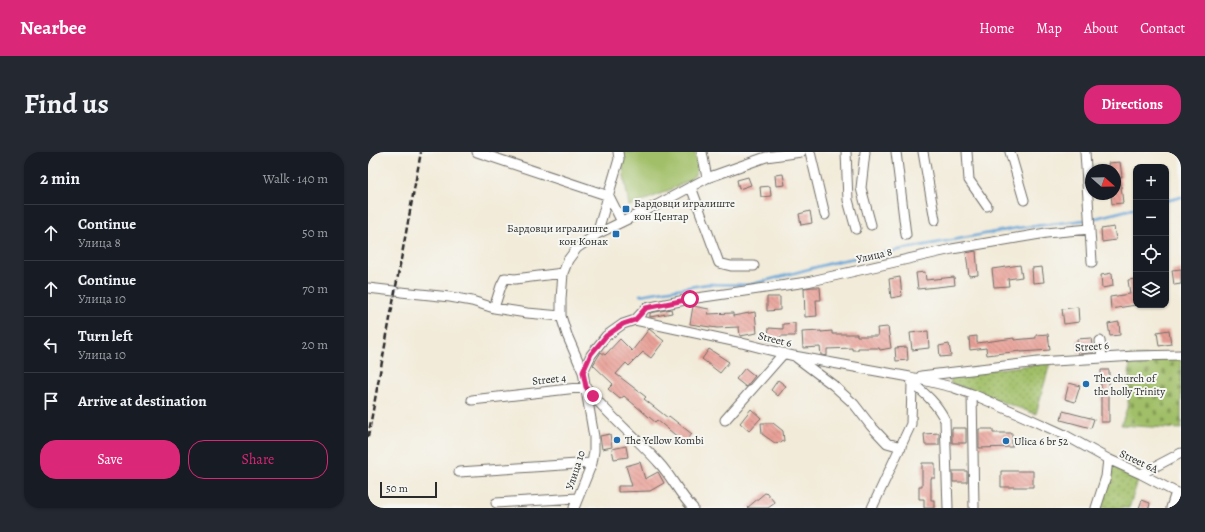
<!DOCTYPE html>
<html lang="en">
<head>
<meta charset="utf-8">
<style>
  body { margin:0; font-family:Alegreya,serif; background:#242831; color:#f1f3f6 }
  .controls { position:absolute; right:12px; top:12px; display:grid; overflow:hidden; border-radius:8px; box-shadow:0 1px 3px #0004 }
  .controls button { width:36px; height:36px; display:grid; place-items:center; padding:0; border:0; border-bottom:1px solid #363941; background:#171b24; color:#f1f3f6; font:20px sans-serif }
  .compass { position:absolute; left:717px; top:12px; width:36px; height:36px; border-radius:50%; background:#171b24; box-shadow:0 1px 3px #0004; rotate:110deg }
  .scale { position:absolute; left:12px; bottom:10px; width:57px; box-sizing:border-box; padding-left:4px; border:2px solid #2b2b2b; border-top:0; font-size:11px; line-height:14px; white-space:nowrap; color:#2b2b2b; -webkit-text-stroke:3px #f6f6f2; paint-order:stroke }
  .stop { position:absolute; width:12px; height:12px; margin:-9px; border:3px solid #db2777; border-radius:50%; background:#fff }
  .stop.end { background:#db2777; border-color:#fff; box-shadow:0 1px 4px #0008 }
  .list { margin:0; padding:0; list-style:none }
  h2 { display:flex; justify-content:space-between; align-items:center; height:52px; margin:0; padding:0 16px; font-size:17px }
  h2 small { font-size:13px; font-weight:400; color:#9ea1a6 }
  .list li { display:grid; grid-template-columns:26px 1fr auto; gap:12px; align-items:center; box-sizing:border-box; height:56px; padding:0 16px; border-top:1px solid #363941 }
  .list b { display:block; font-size:15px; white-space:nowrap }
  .list p { margin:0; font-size:13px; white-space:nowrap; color:#9ea1a6 }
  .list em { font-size:13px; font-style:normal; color:#9ea1a6 }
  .actions { display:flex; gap:8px; padding:12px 16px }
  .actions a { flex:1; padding:9px 0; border:1px solid #db2777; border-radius:16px; text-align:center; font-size:14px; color:#db2777 }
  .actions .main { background:#db2777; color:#fff }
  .icon { flex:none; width:22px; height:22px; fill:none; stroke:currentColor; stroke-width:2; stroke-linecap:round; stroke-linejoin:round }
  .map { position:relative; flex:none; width:813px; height:356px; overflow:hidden; border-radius:16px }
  header { display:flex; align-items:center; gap:24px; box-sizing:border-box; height:56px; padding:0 20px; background:#db2777; color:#fff }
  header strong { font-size:19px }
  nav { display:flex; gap:22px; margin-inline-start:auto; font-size:14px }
  .intro { display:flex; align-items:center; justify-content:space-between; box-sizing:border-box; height:96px; padding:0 24px }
  h1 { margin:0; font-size:28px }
  .button { padding:10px 18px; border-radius:16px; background:#db2777; color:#fff; font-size:14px; font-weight:700 }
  main { display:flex; gap:24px; padding:0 24px }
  aside { flex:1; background:#171b24; border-radius:16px; box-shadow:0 1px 3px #0004 }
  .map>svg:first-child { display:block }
  .grass { fill:url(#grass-dots); stroke:#667549 }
  .cemetery { fill:url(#cemetery-stones); stroke:#667549 }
  .green { fill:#a1bf67; stroke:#667549 }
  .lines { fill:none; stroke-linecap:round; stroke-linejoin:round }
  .stream { stroke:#66a6d9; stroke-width:2.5 }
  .building { fill:url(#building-back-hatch) }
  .minor-casing { stroke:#716e68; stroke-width:11 }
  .minor { stroke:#fff; stroke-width:9 }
  .rail { stroke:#2b2b2b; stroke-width:2.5; stroke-dasharray:6 3; stroke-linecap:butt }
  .route { stroke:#db2777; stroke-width:5 }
  .poi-dot { fill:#1f6fb2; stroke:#f6f6f2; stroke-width:1.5 }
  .labels { text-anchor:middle; stroke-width:4; stroke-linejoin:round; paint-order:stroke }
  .poi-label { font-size:11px; fill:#2b2b2b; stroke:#f6f6f2; text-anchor:start }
  .street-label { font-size:11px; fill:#2b2b2b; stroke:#f6f6f2 }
</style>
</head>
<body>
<header>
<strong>Nearbee</strong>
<nav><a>Home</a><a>Map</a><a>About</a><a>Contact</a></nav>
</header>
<div class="intro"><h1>Find us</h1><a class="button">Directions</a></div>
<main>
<aside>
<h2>2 min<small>Walk · 140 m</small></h2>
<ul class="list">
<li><svg class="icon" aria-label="ahead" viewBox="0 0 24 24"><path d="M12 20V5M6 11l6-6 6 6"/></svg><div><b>Continue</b><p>Улица 8</p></div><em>50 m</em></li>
<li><svg class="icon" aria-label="ahead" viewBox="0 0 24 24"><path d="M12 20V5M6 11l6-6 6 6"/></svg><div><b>Continue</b><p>Улица 10</p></div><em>70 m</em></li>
<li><svg class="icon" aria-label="left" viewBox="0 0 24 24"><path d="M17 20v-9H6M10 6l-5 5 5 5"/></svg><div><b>Turn left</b><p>Улица 10</p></div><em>20 m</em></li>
<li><svg class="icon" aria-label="arrive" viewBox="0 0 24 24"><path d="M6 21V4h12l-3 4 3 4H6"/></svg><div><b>Arrive at destination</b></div></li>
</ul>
<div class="actions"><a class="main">Save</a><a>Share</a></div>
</aside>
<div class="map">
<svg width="813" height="356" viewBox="0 0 813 356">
  <defs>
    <pattern id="grass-dots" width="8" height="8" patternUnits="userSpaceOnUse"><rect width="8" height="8" fill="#a1bf67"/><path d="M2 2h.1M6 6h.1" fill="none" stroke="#839b55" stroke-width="1.8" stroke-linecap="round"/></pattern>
    <pattern id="cemetery-stones" width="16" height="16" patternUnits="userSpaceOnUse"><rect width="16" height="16" fill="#a1bf67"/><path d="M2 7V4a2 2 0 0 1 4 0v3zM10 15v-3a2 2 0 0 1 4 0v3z" fill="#839b55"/></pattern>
    <pattern id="building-back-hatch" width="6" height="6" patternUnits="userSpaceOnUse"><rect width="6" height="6" fill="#e9a097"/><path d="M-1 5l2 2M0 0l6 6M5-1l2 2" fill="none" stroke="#bd837b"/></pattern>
  </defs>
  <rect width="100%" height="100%" fill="#f6f6f2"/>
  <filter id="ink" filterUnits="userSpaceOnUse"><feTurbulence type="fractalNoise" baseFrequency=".025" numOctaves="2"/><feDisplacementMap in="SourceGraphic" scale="8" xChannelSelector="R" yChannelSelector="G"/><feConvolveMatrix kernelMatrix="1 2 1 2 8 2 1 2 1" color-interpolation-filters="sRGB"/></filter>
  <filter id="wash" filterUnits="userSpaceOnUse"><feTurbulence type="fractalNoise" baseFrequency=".012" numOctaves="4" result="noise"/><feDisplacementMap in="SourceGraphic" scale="16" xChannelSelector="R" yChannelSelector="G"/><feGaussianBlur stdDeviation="0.9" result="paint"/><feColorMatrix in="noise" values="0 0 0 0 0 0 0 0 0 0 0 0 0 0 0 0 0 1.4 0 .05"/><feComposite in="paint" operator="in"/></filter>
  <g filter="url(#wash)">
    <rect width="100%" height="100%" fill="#f2ebd9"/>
    <path class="grass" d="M682 211 668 262 582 231 585 222Z
      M745 312 772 323 761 356H731L742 327Z"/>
    <path class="cemetery" d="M762 204H813V277L753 273 760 253Z"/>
    <path class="green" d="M252 0H327C328 7 332 18 326 24 318 33 273 50 261 54Z"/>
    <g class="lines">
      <path class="stream" d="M798 49 813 45
        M724 67 768 56
        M272 143 340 132 381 133 471 109 649 76 717 68"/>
    </g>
    <g id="blocks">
      <path class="building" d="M752 10 754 25H752L755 51 744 52 743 42H747V18H741L740 11Z
        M415 22 417 33 408 34 407 23Z
        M380 25 383 33 371 37 369 28Z
        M402 34 403 44 393 45 392 35Z
        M442 59 444 71 433 73 431 62Z
        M746 75 748 88 734 90 733 77Z
        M608 99 610 123 601 124 598 101Z
        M652 113 654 125 640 127 641 134 626 135 624 117Z
        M674 115 676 130 665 131 664 116Z
        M813 117V132L806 133 804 118Z
        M557 120 558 128 586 125 587 133 550 137 548 121Z
        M744 121 745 134 734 136 733 123Z
        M532 125 534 144 523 146 521 127Z
        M768 127V153L743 157 742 145 762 142 760 128Z
        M444 135H452L453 148H448L449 164 437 165 436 136Z
        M399 145H412V158L399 159Z
        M325 154 341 157 340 162 365 161V164L387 160 389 181 372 184 371 175 349 176 322 172Z
        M710 155 711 170 696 172 694 157Z
        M303 157 304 161 282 165V161Z
        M751 170 752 183 742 184 740 172Z
        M427 171V184H413L412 190 399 189 401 176 415 177V172Z
        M520 175 523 196 512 198 511 196H490V198H484V196L459 197V204L453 203 452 195 435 196 434 180 453 179V180L464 179V182H489V184H510L509 176Z
        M281 177 296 189 283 206 275 200 261 214 258 211 248 222 278 245 276 247 300 266 301 264 324 282 317 291 289 268 287 270 256 244 252 247 240 237 245 232 225 213 233 200 237 203 252 187 264 199Z
        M801 178 803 192 791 194 789 180Z
        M560 179 561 196 544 198 542 181Z
        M680 182 682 198 653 200V199L619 203 618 196 602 198 601 185 609 184V191L646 186V188L668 186V183Z
        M723 186 725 201 710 202 709 187Z
        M581 192 583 204 572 205 571 194Z
        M539 195 540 208 528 209 527 196Z
        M341 197 361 210 352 221 334 207Z
        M377 216 387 224 378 235 368 227Z
        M733 218H741V270H733Z
        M410 228 418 234 410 244 403 238Z
        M701 231 712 234 707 250 697 247Z
        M383 257 393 266 381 279 372 271Z
        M695 259 726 267 723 276 693 268Z
        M393 271H405L415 279 416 289 407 291 394 282Z
        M584 276H598V291H584Z
        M611 277H625V281H644V295L611 296Z
        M571 281V293H557L556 282Z
        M242 282 244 295 234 297 232 284Z
        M258 294 260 305 246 307 244 297Z
        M272 310 277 327 290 320 296 331 282 339 250 340V334H264L258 314Z
        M554 311H567V326H563V348H566V356H556V347H551V334H554Z
        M585 319H599V330H585Z
        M633 319H665V335H633Z
        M398 340 407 351 400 356H379Z
        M774 348 782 351 781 356H771Z"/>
    </g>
  </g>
  <g filter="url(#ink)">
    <use href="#blocks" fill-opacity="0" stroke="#716e68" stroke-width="1"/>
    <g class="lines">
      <g class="minor-casing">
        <path id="minor" d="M109 0 241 44 254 70
          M334 0 339 26
          M442 0 457 63
          M478 0 480 48 488 77
          M497 0 493 36 503 73
          M528 0 538 83
          M555 0 567 68
          M599 0 601 28 619 54
          M642 0 656 48
          M717 0 724 110
          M323 35 351 111 363 114H386
          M229 82 251 7 250 0
          M0 136 26 139
          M33 140 82 145 104 149 126 156 159 161 193 164
          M126 156 133 134 137 126 147 127 195 121
          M267 168 374 191 426 204 542 225 584 235 604 242 655 264 695 282 740 307 773 322 813 343
          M732 189 734 206
          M429 206 465 233 486 252 503 274 519 291 533 295
          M215 220 199 183 193 164V147L195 121 200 108 209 96 229 82 289 53 339 26 398 5 433 0
          M553 224 670 210 767 204 813 203
          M544 231C558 242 569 252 577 268L580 356
          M604 242 606 356
          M104 248 218 235C239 263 268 285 291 311 304 325 311 342 325 356
          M357 268 416 201
          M91 320 224 311
          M773 322 813 301
          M128 351 210 346
          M206 356 224 311 226 299V285L215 220 223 203 238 184 255 172 267 168 278 156 322 147 439 130 584 97 678 81 722 77
          M504 356 543 272 544 231 542 225
          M728 356 738 325 740 307
          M803 356 808 340"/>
      </g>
      <use href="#minor" class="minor"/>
      <path class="rail" d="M0 285 53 0"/>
    </g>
  </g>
  <g class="lines" filter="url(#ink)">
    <path class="route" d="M225 244 218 235 215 220 223 202 238 184 255 172 267 168 278 156 322 147"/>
  </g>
  <g class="poi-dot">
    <rect x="254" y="53" width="8" height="8" rx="2"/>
    <rect x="244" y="78" width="8" height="8" rx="2"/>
    <circle cx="718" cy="232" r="4"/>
    <circle cx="249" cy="288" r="4"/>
    <circle cx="638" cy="289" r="4"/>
  </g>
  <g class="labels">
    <g class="poi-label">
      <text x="266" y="55">Бардовци игралиште<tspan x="266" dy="13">кон Центар</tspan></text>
      <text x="240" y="80" text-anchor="end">Бардовци игралиште<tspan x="240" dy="13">кон Конак</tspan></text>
      <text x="726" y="230">Тhe church of<tspan x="726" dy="13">the holly Trinity</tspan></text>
      <text x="257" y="292">The Yellow Kombi</text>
      <text x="646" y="293">Ulica 6 br 52</text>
    </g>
    <g class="street-label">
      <text transform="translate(506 103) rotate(-13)" y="4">Улица 8</text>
      <text transform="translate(407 187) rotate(14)" y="4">Street 6</text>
      <text transform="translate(724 194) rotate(-4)" y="4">Street 6</text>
      <text transform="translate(181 227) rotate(-6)" y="4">Street 4</text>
      <text transform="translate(771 309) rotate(25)" y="4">Street 6A</text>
      <text transform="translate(207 318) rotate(-72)" y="4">Улица 10</text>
    </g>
  </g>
</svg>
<div class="controls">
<button>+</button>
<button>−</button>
<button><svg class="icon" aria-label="locate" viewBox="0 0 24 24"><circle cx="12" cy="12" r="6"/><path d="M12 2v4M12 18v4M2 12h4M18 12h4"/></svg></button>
<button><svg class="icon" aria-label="layers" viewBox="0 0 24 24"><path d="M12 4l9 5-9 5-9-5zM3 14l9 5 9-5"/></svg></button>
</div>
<svg class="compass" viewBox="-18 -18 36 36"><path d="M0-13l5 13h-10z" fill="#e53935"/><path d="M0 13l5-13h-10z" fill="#9ea1a6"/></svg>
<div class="scale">50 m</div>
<div class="stop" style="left:322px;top:147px"></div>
<div class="stop end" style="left:225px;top:244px"></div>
</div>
</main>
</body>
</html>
